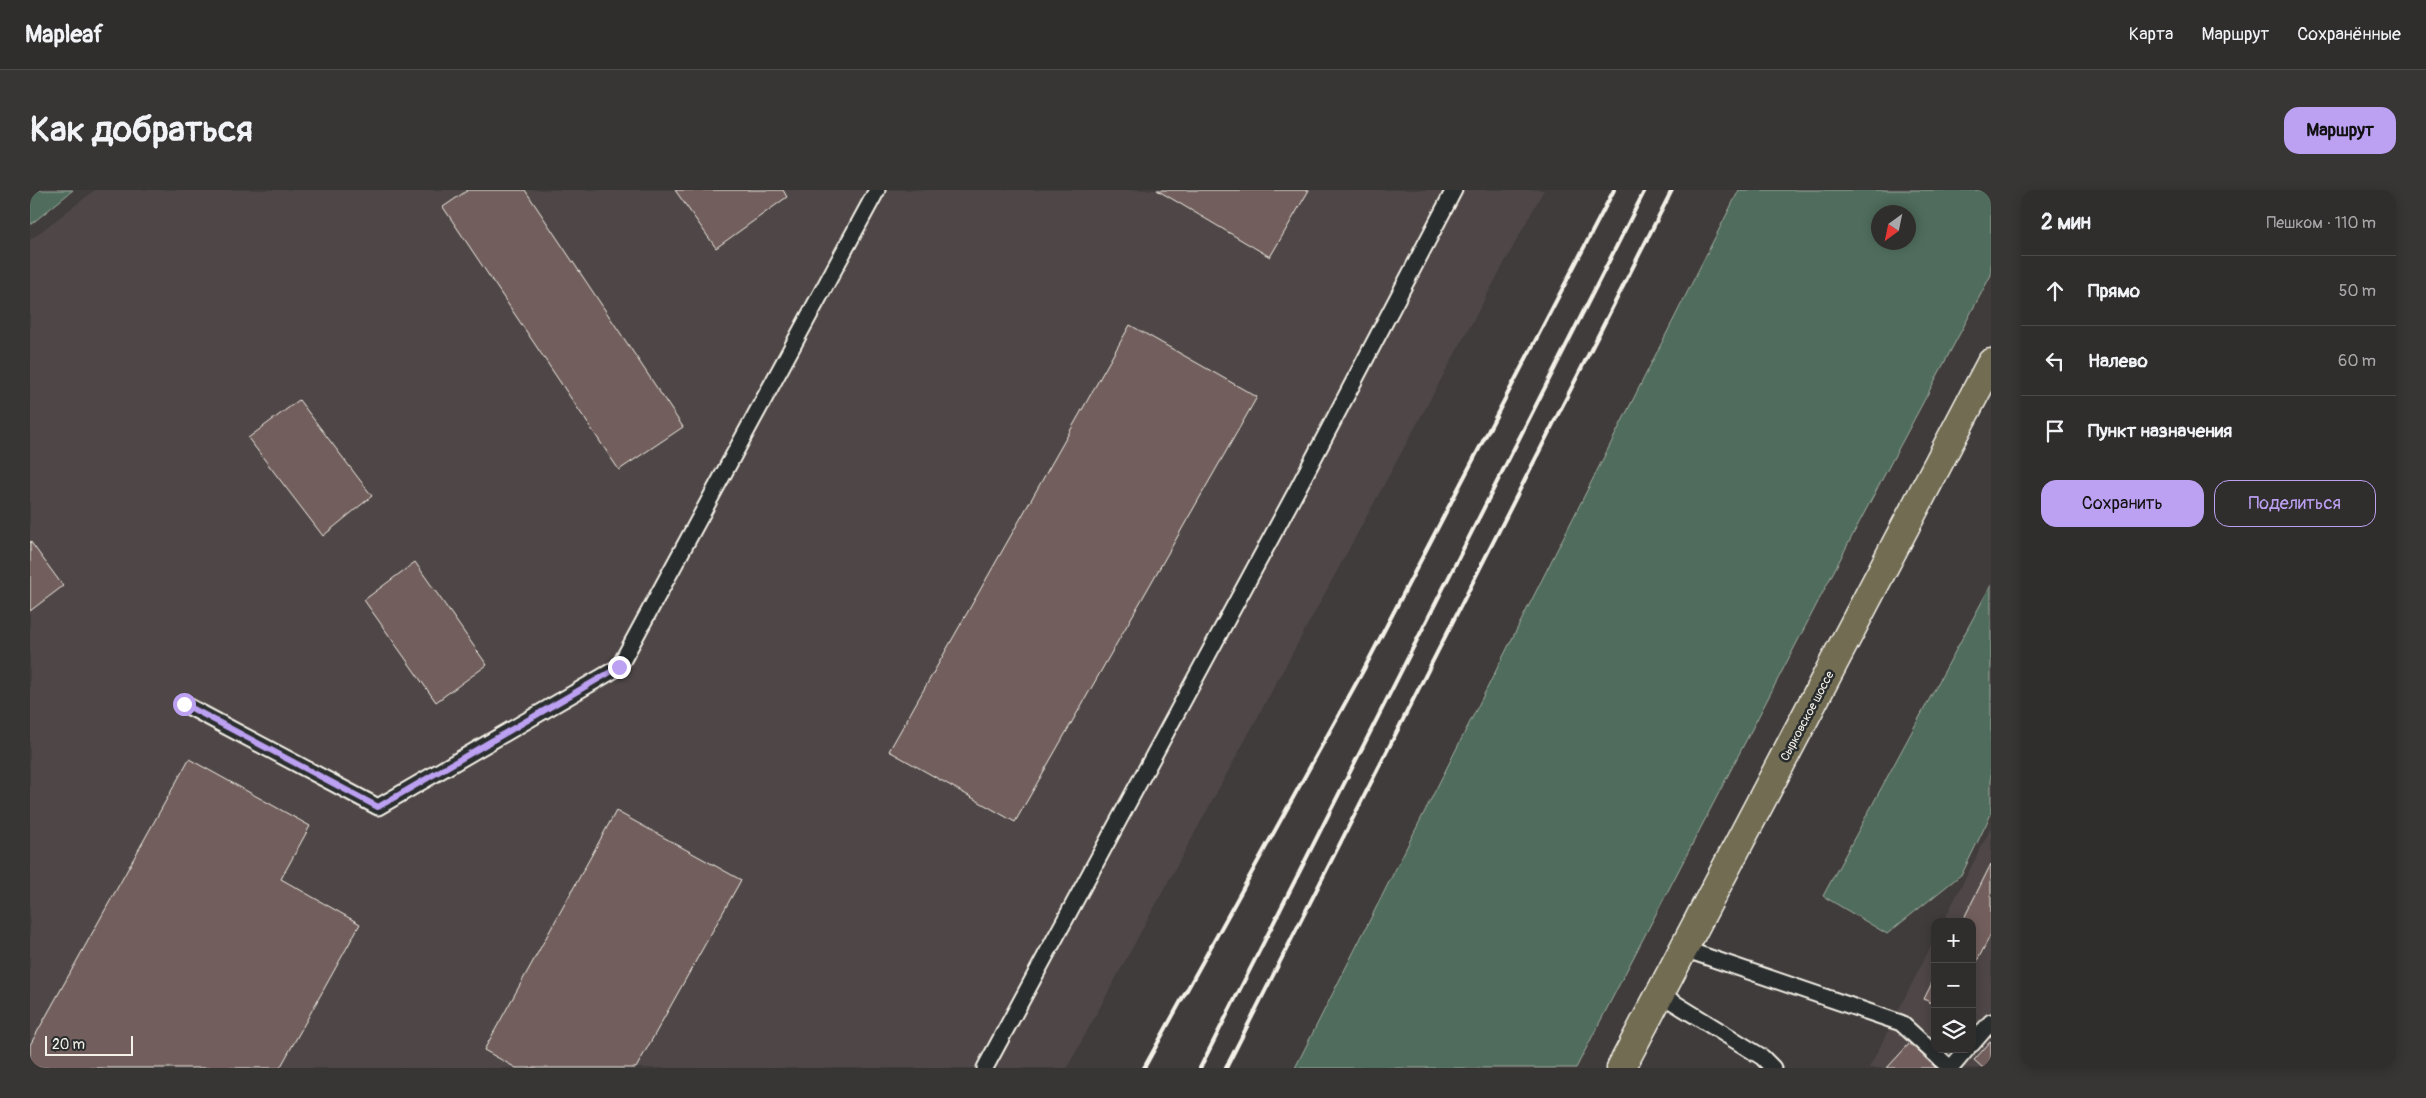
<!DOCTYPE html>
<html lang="ru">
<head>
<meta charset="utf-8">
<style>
  body { margin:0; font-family:Pangolin,sans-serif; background:#383535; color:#f1f3f6 }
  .controls { position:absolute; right:15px; bottom:15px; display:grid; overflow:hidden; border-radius:10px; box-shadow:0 2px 12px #0003 }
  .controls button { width:45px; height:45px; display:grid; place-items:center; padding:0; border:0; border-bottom:1px solid #4b4949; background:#302d2d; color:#f1f3f6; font:25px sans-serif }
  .compass { position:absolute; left:1841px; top:15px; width:45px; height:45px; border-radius:50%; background:#302d2d; box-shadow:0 2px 12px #0003; rotate:213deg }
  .scale { position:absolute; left:15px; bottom:12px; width:88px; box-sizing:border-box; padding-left:5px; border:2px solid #f4f1e8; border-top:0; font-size:14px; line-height:18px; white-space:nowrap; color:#f4f1e8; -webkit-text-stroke:4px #2a2d2e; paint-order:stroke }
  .stop { position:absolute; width:15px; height:15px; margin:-11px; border:4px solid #bca0f2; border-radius:50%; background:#fff }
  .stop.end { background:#bca0f2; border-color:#fff; box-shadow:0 1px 5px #0008 }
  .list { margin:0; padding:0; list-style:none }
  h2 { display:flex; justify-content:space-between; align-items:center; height:65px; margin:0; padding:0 20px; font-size:21px }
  h2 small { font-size:16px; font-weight:400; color:#a8a8aa }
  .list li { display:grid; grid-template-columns:32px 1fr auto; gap:15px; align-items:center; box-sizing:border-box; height:70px; padding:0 20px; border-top:1px solid #4b4949 }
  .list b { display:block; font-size:19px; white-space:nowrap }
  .list em { font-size:16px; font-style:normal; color:#a8a8aa }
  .actions { display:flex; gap:10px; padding:15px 20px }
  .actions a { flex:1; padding:11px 0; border:1px solid #bca0f2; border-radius:15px; text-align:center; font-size:18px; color:#bca0f2 }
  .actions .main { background:#bca0f2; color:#111 }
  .icon { flex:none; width:28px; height:28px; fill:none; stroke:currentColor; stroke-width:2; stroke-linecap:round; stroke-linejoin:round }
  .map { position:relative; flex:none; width:1961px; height:878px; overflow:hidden; border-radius:15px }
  header { display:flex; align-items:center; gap:30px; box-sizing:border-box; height:70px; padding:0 25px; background:#302d2d; border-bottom:1px solid #4b4949 }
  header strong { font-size:24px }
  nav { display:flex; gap:28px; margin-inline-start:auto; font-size:18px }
  .intro { display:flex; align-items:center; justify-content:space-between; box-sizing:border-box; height:120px; padding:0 30px }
  h1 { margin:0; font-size:35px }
  .button { padding:12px 22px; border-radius:15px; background:#bca0f2; color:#111; font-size:18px; font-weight:700 }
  main { display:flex; gap:30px; padding:0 30px }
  aside { flex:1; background:#302d2d; border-radius:15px; box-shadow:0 2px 12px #0003 }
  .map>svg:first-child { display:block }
  .built { fill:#4f4646 }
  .green { fill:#506c5b; stroke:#a2aea2; fill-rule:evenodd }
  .building { fill:#725f5d; stroke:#f4f1e8 }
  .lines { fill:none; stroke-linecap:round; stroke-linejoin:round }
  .service-casing { stroke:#f4f1e8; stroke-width:19 }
  .primary-casing { stroke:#f4f1e8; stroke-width:31 }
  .service { stroke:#2a2d2e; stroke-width:15 }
  .primary { stroke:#726c52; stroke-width:28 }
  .rail { stroke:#f4f1e8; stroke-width:4 }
  .route { stroke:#bca0f2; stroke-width:6 }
  .labels { text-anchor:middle; stroke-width:5; stroke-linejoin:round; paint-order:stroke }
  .street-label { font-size:12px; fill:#f4f1e8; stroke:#2a2d2e }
</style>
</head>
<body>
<header>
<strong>Mapleaf</strong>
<nav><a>Карта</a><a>Маршрут</a><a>Сохранённые</a></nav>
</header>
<div class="intro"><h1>Как добраться</h1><a class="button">Маршрут</a></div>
<main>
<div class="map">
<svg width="1961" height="878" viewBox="0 0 1961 878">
  <rect width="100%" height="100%" fill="#403c3c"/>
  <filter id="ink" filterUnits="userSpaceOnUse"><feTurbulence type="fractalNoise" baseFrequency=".02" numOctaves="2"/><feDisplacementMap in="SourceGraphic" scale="10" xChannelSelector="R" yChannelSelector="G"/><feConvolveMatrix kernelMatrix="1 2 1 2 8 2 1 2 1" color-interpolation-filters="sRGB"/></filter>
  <g filter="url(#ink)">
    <path class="built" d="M65 0H1514L1037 878H0V50Z
      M1961 638V878H1839L1905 748V859H1942V732H1913Z"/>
    <path class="green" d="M0 0H43L0 35Z
      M1709 0H1961V85L1831 329 1546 878H1265ZM1878 22V52H1848V22Z
      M1961 395V624L1932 684 1857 744 1793 706Z"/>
    <path class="building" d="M438 0H495L653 237 589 280 413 17Z
      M645 0H753L757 7 686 58Z
      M1127 0H1279L1240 67Z
      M1100 135 1227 207 985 632 859 561Z
      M269 210 342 306 293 346 218 248Z
      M0 351 33 396 0 421Z
      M385 372 457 475 406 512 334 410Z
      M159 569 280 636 251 689 330 734 250 878H3L0 876V855Z
      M586 621 711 690 606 878H486L454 860Z
      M1961 674V744L1942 781V732H1932Z
      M1905 787V815L1894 809Z
      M1961 851V878H1953L1944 870Z
      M1880 853 1906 878H1857Z"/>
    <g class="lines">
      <g class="service-casing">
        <path id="service" d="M154 514 348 617 589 477 847 0
          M1654 759 1871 833 1920 878
          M1630 804 1732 867 1743 878
          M1942 854 1961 832
          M955 878 1268 298 1424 0
          M1921 878 1937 859"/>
      </g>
      <g class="primary-casing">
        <path id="primary" d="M1591 878 1961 173"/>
      </g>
      <use href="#service" class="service"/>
      <use href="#primary" class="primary"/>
      <path class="rail" d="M1114 878 1334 479 1584 0
        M1170 878 1615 0
        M1196 878 1642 0"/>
    </g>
  </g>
  <g class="lines" filter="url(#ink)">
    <path class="route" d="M154 514 348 617 589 477"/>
  </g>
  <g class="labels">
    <g class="street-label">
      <text transform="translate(1777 526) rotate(-62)" y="4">Сырковское шоссе</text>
    </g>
  </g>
</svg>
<div class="controls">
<button>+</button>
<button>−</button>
<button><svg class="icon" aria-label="layers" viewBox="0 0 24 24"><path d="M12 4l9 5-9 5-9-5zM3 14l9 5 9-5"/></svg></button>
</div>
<svg class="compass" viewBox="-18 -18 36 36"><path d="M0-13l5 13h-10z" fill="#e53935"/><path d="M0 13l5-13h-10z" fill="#a8a8aa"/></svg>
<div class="scale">20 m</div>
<div class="stop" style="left:154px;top:514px"></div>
<div class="stop end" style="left:589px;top:477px"></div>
</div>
<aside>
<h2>2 мин<small>Пешком · 110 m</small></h2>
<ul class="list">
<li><svg class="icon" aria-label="ahead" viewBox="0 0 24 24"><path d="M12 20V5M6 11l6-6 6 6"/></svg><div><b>Прямо</b></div><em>50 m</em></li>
<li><svg class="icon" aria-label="left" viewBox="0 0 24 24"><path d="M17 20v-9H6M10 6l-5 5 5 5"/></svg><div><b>Налево</b></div><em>60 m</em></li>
<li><svg class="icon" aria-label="arrive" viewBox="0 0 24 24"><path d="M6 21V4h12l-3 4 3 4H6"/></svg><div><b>Пункт назначения</b></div></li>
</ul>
<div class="actions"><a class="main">Сохранить</a><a>Поделиться</a></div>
</aside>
</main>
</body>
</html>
